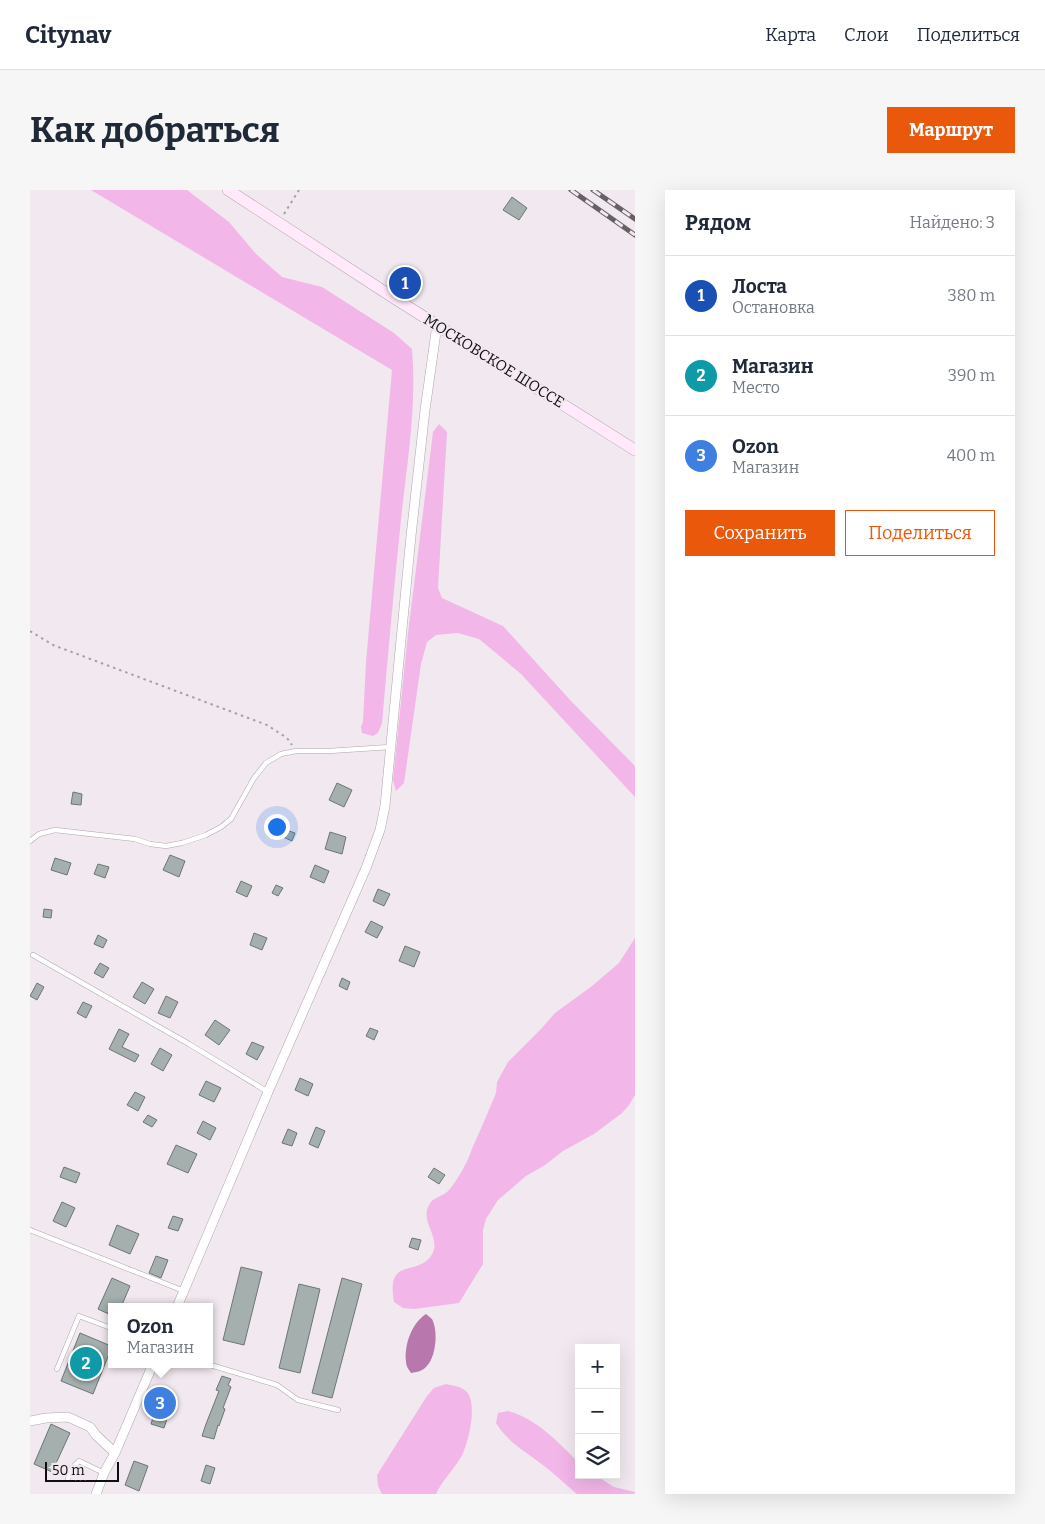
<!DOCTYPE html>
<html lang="ru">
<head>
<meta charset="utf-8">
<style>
  body { margin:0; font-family:Bitter,serif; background:#f6f6f7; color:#1f2937 }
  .controls { position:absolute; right:15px; bottom:15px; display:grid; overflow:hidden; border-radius:0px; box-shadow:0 5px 20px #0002 }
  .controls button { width:45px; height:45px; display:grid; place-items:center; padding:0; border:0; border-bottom:1px solid #e0e1e3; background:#fff; color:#1f2937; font:25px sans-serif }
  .scale { position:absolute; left:15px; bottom:12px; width:74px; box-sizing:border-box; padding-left:5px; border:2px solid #110e11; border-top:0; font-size:14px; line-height:18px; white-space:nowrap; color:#110e11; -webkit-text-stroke:4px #f1e9ef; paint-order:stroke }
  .you { position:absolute; left:246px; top:636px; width:18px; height:18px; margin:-12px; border:4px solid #fff; border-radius:50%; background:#1a73e8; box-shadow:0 0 0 8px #1a73e833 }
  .badge { display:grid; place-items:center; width:32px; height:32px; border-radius:50%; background:#ea580c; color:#fff; font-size:16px; font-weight:700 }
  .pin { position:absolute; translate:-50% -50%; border:2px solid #fff; box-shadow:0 1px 5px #0006 }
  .popup { position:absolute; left:78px; top:1113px; width:105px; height:65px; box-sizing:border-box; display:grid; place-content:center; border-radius:0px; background:#fff; filter:drop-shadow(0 1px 4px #0005); font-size:16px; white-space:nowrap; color:#747a83 }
  .popup b { font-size:19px; color:#1f2937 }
  .popup::after { content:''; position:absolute; left:50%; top:100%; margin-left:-10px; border:10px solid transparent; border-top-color:#fff }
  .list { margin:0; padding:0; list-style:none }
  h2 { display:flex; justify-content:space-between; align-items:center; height:65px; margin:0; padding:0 20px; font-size:21px }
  h2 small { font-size:16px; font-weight:400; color:#747a83 }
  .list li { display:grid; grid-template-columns:32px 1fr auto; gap:15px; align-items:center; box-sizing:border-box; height:80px; padding:0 20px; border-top:1px solid #e0e1e3 }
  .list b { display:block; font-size:19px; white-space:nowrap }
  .list p { margin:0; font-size:16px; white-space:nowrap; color:#747a83 }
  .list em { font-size:16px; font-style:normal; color:#747a83 }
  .actions { display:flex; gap:10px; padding:15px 20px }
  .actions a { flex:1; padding:11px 0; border:1px solid #ea580c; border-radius:0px; text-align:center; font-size:18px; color:#ea580c }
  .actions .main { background:#ea580c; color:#fff }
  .icon { flex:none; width:28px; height:28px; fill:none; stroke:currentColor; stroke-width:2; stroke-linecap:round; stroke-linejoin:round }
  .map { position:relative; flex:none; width:605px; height:1304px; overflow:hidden; border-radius:0px }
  header { display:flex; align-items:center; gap:30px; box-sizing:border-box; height:70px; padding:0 25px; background:#fff; border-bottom:1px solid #e0e1e3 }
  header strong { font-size:24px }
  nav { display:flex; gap:28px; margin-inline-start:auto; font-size:18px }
  .intro { display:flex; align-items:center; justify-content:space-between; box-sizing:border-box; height:120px; padding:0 30px }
  h1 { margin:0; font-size:35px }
  .button { padding:12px 22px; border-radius:0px; background:#ea580c; color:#fff; font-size:18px; font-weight:700 }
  main { display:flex; gap:30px; padding:0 30px }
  aside { flex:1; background:#fff; border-radius:0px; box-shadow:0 5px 20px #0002 }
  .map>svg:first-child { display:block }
  .green { fill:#f2b6e8 }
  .water { fill:#b878ae }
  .building { fill:#a5b0ae; stroke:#6c7675 }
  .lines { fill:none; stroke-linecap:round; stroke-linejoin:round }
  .lane-casing { stroke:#aea6ac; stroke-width:5.5 }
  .street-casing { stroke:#aea6ac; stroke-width:10 }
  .secondary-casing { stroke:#aea6ac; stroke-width:12 }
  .path { stroke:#a6a0a5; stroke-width:2; stroke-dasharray:2.5 4; stroke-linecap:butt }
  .lane { stroke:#fff; stroke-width:4.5 }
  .street { stroke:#fff; stroke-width:9 }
  .secondary { stroke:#ffe9fb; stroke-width:11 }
  .rail-casing { stroke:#666165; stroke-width:5 }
  .rail { stroke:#f1e9ef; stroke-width:3; stroke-dasharray:9; stroke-linecap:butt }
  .labels { text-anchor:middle; stroke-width:4.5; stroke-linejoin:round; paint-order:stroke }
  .street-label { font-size:15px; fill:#110e11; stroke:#f1e9ef }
</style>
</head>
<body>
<header>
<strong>Citynav</strong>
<nav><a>Карта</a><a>Слои</a><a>Поделиться</a></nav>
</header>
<div class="intro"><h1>Как добраться</h1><a class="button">Маршрут</a></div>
<main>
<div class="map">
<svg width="605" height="1304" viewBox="0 0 605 1304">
  <rect width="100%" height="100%" fill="#f1e9ef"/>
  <path class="green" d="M61 0H157L199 32 226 64 252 87 292 97 364 143 382 159C387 216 377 273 371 329 364 397 358 465 352 533L348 543 343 546 332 543 331 537 333 532 336 472 362 180Z
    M409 234 417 242 408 398 412 408 473 436 541 511 605 576V607L491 484 449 449 428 443 406 445 397 452 391 474 374 593 366 601 363 590 378 443 403 242Z
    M605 748V905L599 915 592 923 564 944 533 961 515 975 496 986 468 1010 456 1029 453 1040V1074L429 1113 384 1119 373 1118 364 1112C356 1066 386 1087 401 1066 413 1048 389 1032 399 1015 403 1007 411 1007 417 1002 422 998 431 983 434 977 439 969 441 960 445 952 452 936 459 920 466 903L467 892 478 872 511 839 525 823 562 796 589 773Z
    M416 1194C423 1196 431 1196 437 1202 448 1215 438 1256 430 1269 422 1281 412 1291 406 1304H352L348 1296 347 1285 397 1206 404 1198Z
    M478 1221C506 1228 529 1253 549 1273V1285H565L584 1297 605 1302V1304H547C535 1294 523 1282 510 1273 492 1259 479 1253 466 1233L468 1223Z"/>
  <path class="water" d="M396 1124C398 1126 400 1127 402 1129 409 1142 406 1173 392 1180 389 1182 384 1182 381 1183 379 1180 376 1176 376 1172 374 1154 382 1133 396 1124Z"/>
  <path class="building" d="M482 7 497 18 489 30 473 20Z
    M307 593 322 600 314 617 299 610Z
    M43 602 52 604 51 615 41 614Z
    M256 640 265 643 262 651 253 647Z
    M300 642 316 647 312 664 295 659Z
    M140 665 155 671 149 687 133 680Z
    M25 668 41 673 37 685 21 680Z
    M68 674 79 677 75 688 64 684Z
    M285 675 299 681 294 693 280 687Z
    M211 691 222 696 217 707 206 702Z
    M246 695 253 698 248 706 242 703Z
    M348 699 360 704 354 716 343 711Z
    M14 719 22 720 21 728 13 727Z
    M341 731 353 737 347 748 335 742Z
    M224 743 237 748 232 760 220 755Z
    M68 745 77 750 73 758 64 754Z
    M375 756 390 762 384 777 369 771Z
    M70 773 79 778 73 788 64 783Z
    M312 788 320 792 317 800 309 796Z
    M112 792 124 799 115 814 103 807Z
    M7 793 14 797 7 810 0 806Z
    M136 806 148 812 140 828 128 823Z
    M53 812 62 816 56 828 47 823Z
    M185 830 200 840 189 855 175 845Z
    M340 838 348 841 344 850 336 846Z
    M89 839 99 844 92 857 109 865 105 872 79 859Z
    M222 852 234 857 227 870 216 864Z
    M130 858 142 865 133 881 121 874Z
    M270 888 283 894 278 906 265 900Z
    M176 891 191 898 184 912 169 905Z
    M105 902 115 907 108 921 97 915Z
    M118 925 127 930 122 937 113 932Z
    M173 931 186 938 180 950 167 943Z
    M286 937 295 941 288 958 279 954Z
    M258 939 267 943 262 956 252 953Z
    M146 955 167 964 158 983 137 974Z
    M34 977 50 983 46 993 30 987Z
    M404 978 415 985 409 994 398 987Z
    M32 1012 45 1018 36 1037 23 1031Z
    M143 1026 153 1029 148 1041 138 1038Z
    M87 1035 109 1044 100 1064 79 1055Z
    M382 1048 391 1050 388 1060 379 1057Z
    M126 1066 138 1070 131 1088 119 1083Z
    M211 1077 232 1082 214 1155 193 1150Z
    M82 1088 100 1096 91 1117H81V1125L68 1119Z
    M312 1088 332 1094 302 1208 282 1203Z
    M269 1094 290 1099 270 1183 249 1178Z
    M50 1143 81 1156V1159L63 1204 31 1191Z
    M192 1186 201 1189 198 1195 201 1197 193 1218 195 1219 189 1236 188 1235 184 1249 172 1246 176 1234 189 1201 186 1200Z
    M129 1209 142 1213 134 1238 121 1234Z
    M21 1234 40 1243 22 1282 4 1274Z
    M104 1271 118 1276 109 1301 95 1295Z
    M176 1275 185 1278 180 1294 171 1291Z"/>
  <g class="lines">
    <g class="lane-casing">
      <path id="lane" d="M0 651 9 644 25 640 105 649 120 654 136 656 152 653 176 645 191 637 201 629 224 588 236 573 251 564 266 561H299L360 557
        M3 765 159 854 238 902
        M0 1040 154 1101
        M177 1174 247 1195 268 1210 308 1220
        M27 1179 49 1126 81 1138
        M38 1289 41 1279 49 1271 74 1283"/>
    </g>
    <g class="street-casing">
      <path id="street" d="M147 1117 238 902 336 678 350 640 355 616 381 346 395 220 407 135
        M0 1231 16 1228 38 1227 60 1237 66 1245 85 1263
        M66 1304 74 1283 85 1263 123 1174"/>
    </g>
    <g class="secondary-casing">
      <path id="secondary" d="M198 0 364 108 605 260"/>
    </g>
    <path class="path" d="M254 24 269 0
      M0 441 23 455 237 535 257 548 262 555"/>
    <use href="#lane" class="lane"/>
    <use href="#street" class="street"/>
    <use href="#secondary" class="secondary"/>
    <g class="rail-casing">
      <path id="rail" d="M541 0 605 45
        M563 0 605 29"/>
    </g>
    <use href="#rail" class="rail"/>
  </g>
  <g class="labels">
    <g class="street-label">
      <text transform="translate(464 171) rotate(32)" y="5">МОСКОВСКОЕ ШОССЕ</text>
    </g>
  </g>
</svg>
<div class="controls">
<button>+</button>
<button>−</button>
<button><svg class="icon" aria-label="layers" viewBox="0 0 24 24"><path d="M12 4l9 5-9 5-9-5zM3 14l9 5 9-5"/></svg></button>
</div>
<div class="scale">50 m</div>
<div class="you"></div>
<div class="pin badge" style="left:375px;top:93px;background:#1a4fb4">1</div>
<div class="pin badge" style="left:56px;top:1173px;background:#0f9aa8">2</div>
<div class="pin badge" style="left:130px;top:1213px;background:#3f7fe0">3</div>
<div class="popup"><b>Ozon</b>Магазин</div>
</div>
<aside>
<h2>Рядом<small>Найдено: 3</small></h2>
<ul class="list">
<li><span class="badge" style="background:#1a4fb4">1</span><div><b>Лоста</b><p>Остановка</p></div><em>380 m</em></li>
<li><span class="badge" style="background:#0f9aa8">2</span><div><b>Магазин</b><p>Место</p></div><em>390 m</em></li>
<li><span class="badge" style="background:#3f7fe0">3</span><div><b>Ozon</b><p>Магазин</p></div><em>400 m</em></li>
</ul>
<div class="actions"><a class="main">Сохранить</a><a>Поделиться</a></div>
</aside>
</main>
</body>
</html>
